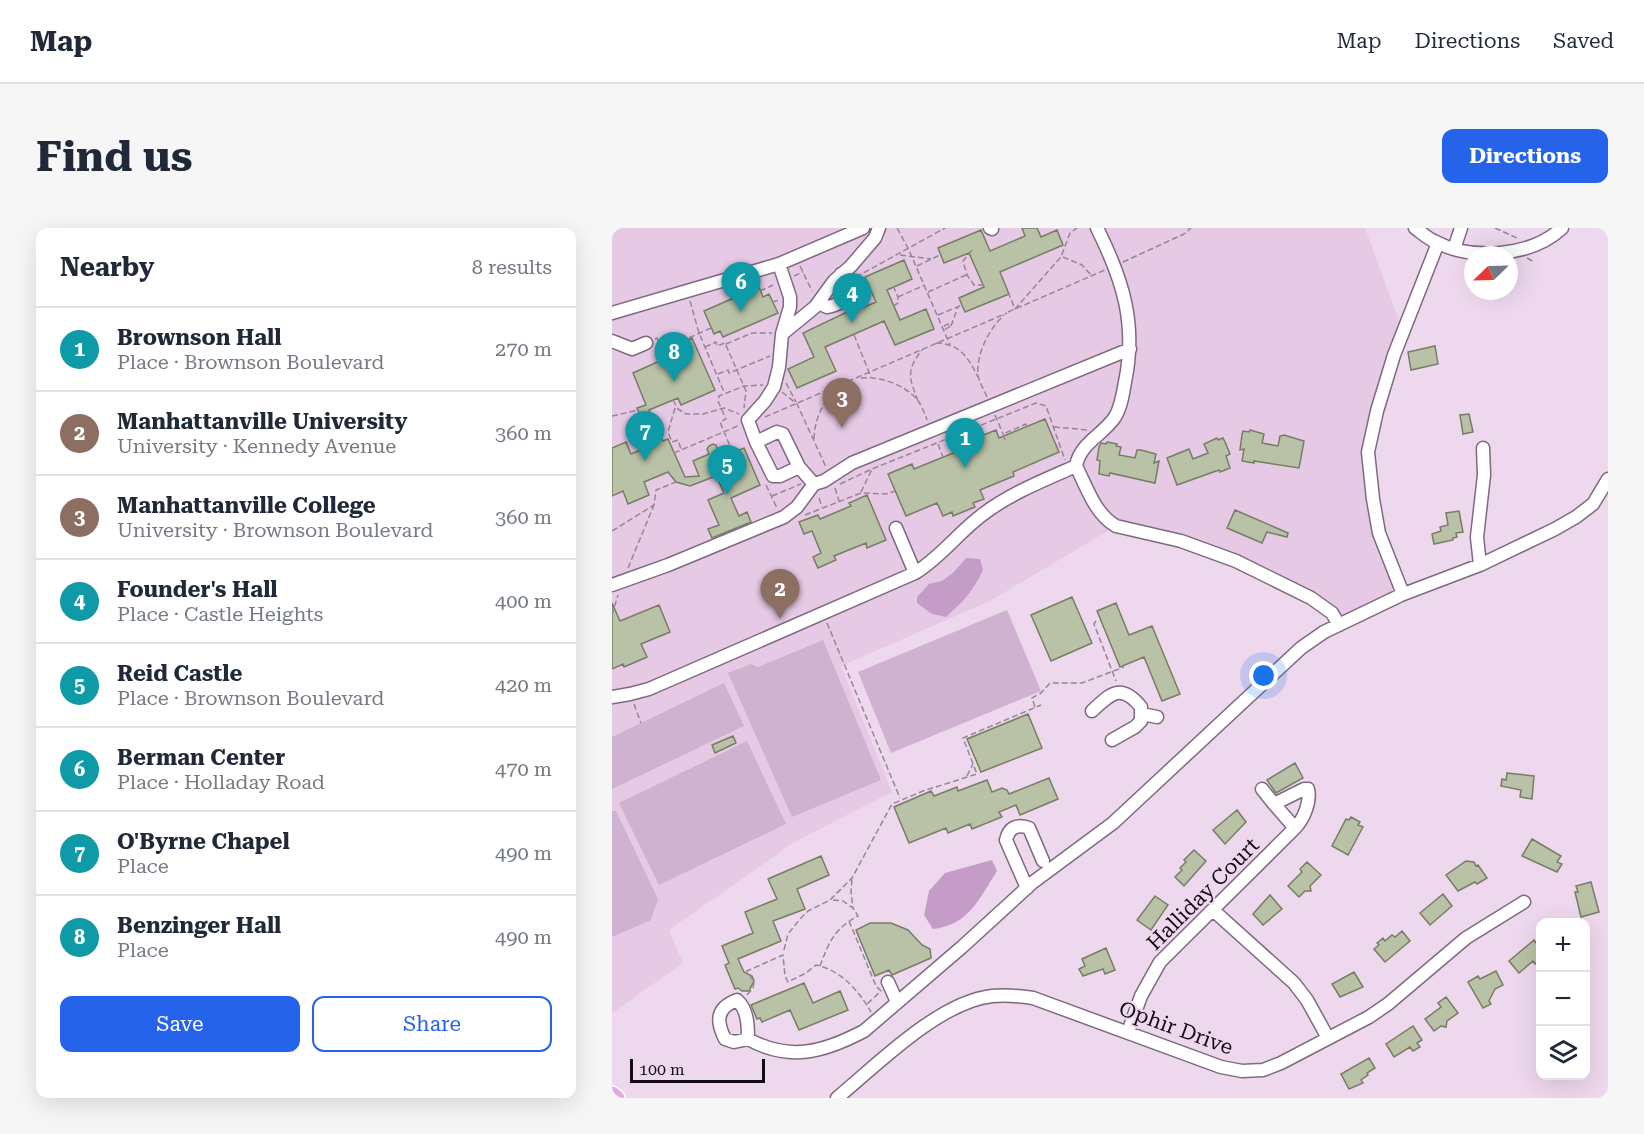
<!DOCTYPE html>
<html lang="en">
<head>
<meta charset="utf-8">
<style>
  body { margin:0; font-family:"Roboto Serif",serif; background:#f6f6f7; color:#1f2937 }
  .controls { position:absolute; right:18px; bottom:18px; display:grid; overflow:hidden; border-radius:12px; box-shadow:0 6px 24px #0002 }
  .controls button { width:54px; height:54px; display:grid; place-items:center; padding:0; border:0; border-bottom:2px solid #e0e1e3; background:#fff; color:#1f2937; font:30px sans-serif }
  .compass { position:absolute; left:852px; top:18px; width:54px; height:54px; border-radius:50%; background:#fff; box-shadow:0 6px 24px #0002; rotate:247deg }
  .scale { position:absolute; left:18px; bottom:15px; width:135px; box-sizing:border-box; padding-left:6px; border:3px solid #140c14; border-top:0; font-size:16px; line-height:21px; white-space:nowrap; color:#140c14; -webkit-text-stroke:4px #eed8ee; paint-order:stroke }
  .you { position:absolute; left:652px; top:448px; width:21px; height:21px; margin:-15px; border:4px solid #fff; border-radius:50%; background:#1a73e8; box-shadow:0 0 0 9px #1a73e833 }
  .badge { display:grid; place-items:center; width:39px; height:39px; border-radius:50%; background:#2563eb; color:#fff; font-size:20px; font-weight:700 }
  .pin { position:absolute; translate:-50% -50px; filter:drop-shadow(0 2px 3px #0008) }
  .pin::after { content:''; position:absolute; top:32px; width:21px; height:18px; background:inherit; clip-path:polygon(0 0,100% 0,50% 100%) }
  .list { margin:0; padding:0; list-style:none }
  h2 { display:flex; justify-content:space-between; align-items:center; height:78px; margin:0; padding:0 24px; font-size:26px }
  h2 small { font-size:20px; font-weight:400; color:#747a83 }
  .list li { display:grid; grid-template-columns:39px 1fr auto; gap:18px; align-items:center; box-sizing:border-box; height:84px; padding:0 24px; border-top:2px solid #e0e1e3 }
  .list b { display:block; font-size:22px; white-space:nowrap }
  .list p { margin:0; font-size:20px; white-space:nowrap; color:#747a83 }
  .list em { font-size:20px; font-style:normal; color:#747a83 }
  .actions { display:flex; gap:12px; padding:18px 24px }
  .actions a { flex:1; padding:14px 0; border:2px solid #2563eb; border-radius:12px; text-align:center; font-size:21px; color:#2563eb }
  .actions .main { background:#2563eb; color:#fff }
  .icon { flex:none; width:33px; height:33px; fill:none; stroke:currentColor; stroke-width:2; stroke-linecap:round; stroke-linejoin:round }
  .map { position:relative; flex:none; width:996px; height:870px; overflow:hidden; border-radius:12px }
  header { display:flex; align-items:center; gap:36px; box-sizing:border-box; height:84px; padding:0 30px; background:#fff; border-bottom:2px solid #e0e1e3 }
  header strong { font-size:28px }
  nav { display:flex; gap:33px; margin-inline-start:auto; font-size:21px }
  .intro { display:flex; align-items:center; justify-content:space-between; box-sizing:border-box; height:144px; padding:0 36px }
  h1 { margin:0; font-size:42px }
  .button { padding:15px 27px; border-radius:12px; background:#2563eb; color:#fff; font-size:21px; font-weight:700 }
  main { display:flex; gap:36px; padding:0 36px }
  aside { flex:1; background:#fff; border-radius:12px; box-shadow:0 6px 24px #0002 }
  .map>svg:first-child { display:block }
  .built { fill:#e5c9e5 }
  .green { fill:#ceb2cf }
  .water { fill:#c59cc7 }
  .building { fill:#b9c1a6; stroke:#767d64; stroke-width:1.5 }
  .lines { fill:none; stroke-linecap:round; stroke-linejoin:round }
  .minor-casing { stroke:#7d6a7e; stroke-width:15 }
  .major-casing { stroke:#fff; stroke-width:18 }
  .path { stroke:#968696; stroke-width:1.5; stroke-dasharray:6 3; stroke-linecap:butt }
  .minor { stroke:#fff; stroke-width:12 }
  .major { stroke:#ddace0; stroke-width:15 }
  .labels { text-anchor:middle; stroke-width:4.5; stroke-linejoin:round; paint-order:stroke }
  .street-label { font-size:21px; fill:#140c14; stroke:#eed8ee }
</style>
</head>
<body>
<header>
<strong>Map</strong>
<nav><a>Map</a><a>Directions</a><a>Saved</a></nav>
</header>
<div class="intro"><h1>Find us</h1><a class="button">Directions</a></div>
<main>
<aside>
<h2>Nearby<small>8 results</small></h2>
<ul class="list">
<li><span class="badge" style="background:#0f9aa8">1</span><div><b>Brownson Hall</b><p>Place · Brownson Boulevard</p></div><em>270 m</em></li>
<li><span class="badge" style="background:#8d6e63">2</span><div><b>Manhattanville University</b><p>University · Kennedy Avenue</p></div><em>360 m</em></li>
<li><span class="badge" style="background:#8d6e63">3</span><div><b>Manhattanville College</b><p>University · Brownson Boulevard</p></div><em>360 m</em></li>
<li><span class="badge" style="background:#0f9aa8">4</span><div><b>Founder's Hall</b><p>Place · Castle Heights</p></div><em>400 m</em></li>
<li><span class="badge" style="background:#0f9aa8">5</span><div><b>Reid Castle</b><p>Place · Brownson Boulevard</p></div><em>420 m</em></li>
<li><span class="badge" style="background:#0f9aa8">6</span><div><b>Berman Center</b><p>Place · Holladay Road</p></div><em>470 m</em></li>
<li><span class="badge" style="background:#0f9aa8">7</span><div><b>O'Byrne Chapel</b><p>Place</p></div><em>490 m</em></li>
<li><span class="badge" style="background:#0f9aa8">8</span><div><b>Benzinger Hall</b><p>Place</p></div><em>490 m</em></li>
</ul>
<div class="actions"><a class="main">Save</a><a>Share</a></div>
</aside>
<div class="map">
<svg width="996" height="870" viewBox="0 0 996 870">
  <rect width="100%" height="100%" fill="#eed8ee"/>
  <path class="built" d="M0 0H753L791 104 756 224 761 271 791 366 727 397 720 385 624 333 504 298 378 373 229 438 280 564 184 613 57 702 71 735 0 785Z"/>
  <path class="green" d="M395 382 429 463 279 525 246 444Z
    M211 412 269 552 180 589 116 445 139 436 146 439Z
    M112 455 132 498 0 561V509Z
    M135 513 174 596 47 657 7 575Z
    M0 583H4L46 671 39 692 0 709Z"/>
  <path class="water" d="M354 330 368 331 371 342C361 363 352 373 334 389L320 386 305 375V369L317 356 330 353 342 344Z
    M380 632 385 643C367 671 357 697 321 701L312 687 317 663 333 645Z"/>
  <path class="building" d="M410 0H425L429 9 445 2 451 17 388 44 397 66 353 84 347 70 372 59 357 25 332 35 326 20 369 2 378 23 413 8Z
    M292 32 300 51 275 62 288 92 314 81 322 101 283 117 272 93 213 119 224 143 185 160 176 141 202 129 191 105 237 83 238 85 264 74 253 49Z
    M147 59 151 69 157 66 166 85 111 109 108 103 102 106 92 83Z
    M80 110 103 162 69 177 66 170 37 182 51 213 56 211 73 249 87 248 81 233 97 226 95 221 97 218 101 216 104 217 109 230 132 220 148 257 119 270 127 288 135 284 139 294 100 310 96 301 107 297 96 272 112 265 104 248 78 258 64 254 56 244 32 254 37 267 16 276 11 263 0 268V220L14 214 19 226 41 217 25 180 34 177 21 145 50 132 46 125Z
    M823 118 826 136 799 142 796 124Z
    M857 186 861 204 851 206 848 187Z
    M433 191 447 224 401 244 402 248 368 262 372 271 361 275 363 279 358 281 341 288 340 284 331 288 325 275 294 288 276 246 300 236 302 241 361 217 359 212 384 202 387 210Z
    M638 202 652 206 650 215 666 218 668 208 672 207 692 213 687 240 642 233V235L630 233 632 221 628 222 630 207 631 203 637 204Z
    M605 210 606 212 611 210 613 214 618 226 614 228 618 240 608 244 607 242 565 257 555 230 577 221 581 231 596 225 592 216Z
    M495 214 505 216 504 218 509 219 507 227 523 230 525 222H529L544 226 542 235 547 233 543 255 498 245 497 248 487 246 488 233 485 232 487 219 489 215 494 216Z
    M255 267 274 312 255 320 254 315 222 328 224 332 206 340 201 329 209 325 200 303 192 306 187 294 206 287 208 291 239 278 237 275Z
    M623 282 676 305 675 309 655 304 650 315 615 300Z
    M847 283 851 304 844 305 845 309 841 310V312L822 316 820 306 829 303 828 299 836 297 834 285Z
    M460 369 480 415 439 433 419 387Z
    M0 375 8 393 47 377 58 404 29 416 35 429 12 439 11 436 0 441Z
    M504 375 517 407 540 398 568 466 550 473 532 429 508 439 485 383Z
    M416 486 430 520 369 544 355 511Z
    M121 508 124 515 103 525 100 517Z
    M683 535 691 550 664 565 655 552Z
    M895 545 922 548 920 571 908 569 909 562 889 558 890 551 894 552Z
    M437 550 446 571 408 587 404 577 387 584 390 589 360 601 358 596 336 605 334 600 297 615 282 579 319 563 322 568 345 559 346 563 375 552 380 564 390 560 395 562 397 566Z
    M625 582 634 594 613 616 601 602Z
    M739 589 748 594 746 597 751 599 736 627 720 618 734 591 737 592Z
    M920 611 949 628 945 634 950 636 945 644 910 628Z
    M582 622 594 633 572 658 563 649 570 642 568 640 574 634 572 632Z
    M209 628 217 647 185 661 193 681 161 693 169 713 126 731 132 744 140 748 142 753 137 763H130L126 760 123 761 113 737 117 735 110 718 141 705 133 684 165 671 156 651Z
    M854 633 862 634 864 638 866 637 875 650 865 656 863 654 846 663 834 647Z
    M695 634 709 647 698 658 699 663H693L687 669 676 658 690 644 688 641Z
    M979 654 987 684 969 689 963 664H966L964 658Z
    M831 666 840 678 818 697 808 685Z
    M658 667 670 681 651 697 641 686Z
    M543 668 556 677 539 702 525 692Z
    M258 695H279L296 702 310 717 318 721 319 730 280 747 277 742 263 748 244 702Z
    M790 703 798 713 773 734 762 721 767 717 765 715 771 710 773 713 780 707 783 709Z
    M922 712 928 720V731L923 736 921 733 907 745 897 733Z
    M494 720 503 742 493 746 491 741 471 748 467 741 473 738 470 731Z
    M884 743 891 757 883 761 877 773 879 776 871 780 856 754 866 748 868 751Z
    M742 744 751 759 728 769 720 756Z
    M192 755 201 775 228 763 236 782 187 802 178 782 150 794 148 790 145 791 139 777Z
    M834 769 846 785 835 793 834 799 829 798 822 803 813 791 829 779 826 775Z
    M801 798 810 812 805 815 808 819 801 823 798 819 782 829 774 816Z
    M757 830 763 840 755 845 756 847 749 852 751 855 737 861 729 846Z"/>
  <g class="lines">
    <g class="minor-casing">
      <path id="minor" d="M378 0 380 1
        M803 0C809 4 815 10 822 13 859 33 919 29 950 0
        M842 21 849 0
        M167 36 178 69V79L170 106 167 139 162 159 153 173 136 192 144 214 161 248H168L187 239
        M206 75 215 79C234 76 243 61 229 46
        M0 85 167 36 251 0
        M170 106 203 79 222 53 239 38 263 10 267 0
        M0 113 20 121 34 115
        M144 214 165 204 171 206 187 239 202 256
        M464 238C475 260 483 286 504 298L569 313 624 333 699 370 720 385 727 397
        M464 238C468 215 491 207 503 189 509 179 511 166 513 154 525 96 511 52 485 0
        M284 300 303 345
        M868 337 865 309 872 247 871 220
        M0 357 56 337 172 289 185 279 202 256 212 253 240 235 518 121
        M791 366 767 305 761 271 756 224 765 183 782 127 826 15
        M0 469 18 466 37 461 303 345C329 329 346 305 370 287 397 266 432 252 464 238
        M480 483C499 465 509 455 529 479V493L523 499 500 512
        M530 486 545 489
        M650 561 662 576
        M415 660 394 612C397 599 405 596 417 600L431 633
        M602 683 682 755 695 772 716 810
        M276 754 285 774
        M125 772C136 782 136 798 136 811L122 814 113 811C104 793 104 780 125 772Z
        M516 804 529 768 548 734 683 600C692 591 699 573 696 561H692L662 576 683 600
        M136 811C178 834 212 824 252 803L350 719 420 655 501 595 689 420 712 404 789 367 868 337 943 301 964 289 981 276 996 251
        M225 870C266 836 327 774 380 768 394 767 408 768 421 770L609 839 630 843 651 842 669 835 757 789 776 776 854 710 912 674"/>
    </g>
    <g class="major-casing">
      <path id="major" d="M0 866 5 870"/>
    </g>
    <path class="path" d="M285 0 296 20 338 117
      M883 0 905 10
      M360 22 351 33 355 47 362 57H375
      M288 27 319 31
      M451 29 470 37 479 47
      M915 30 922 34
      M511 34 572 6 579 0
      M188 38 200 63
      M305 38 328 27
      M182 48 191 44
      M244 49 333 0
      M148 63 161 57
      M316 64 354 47
      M396 64 403 81 449 29 458 5 465 0
      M286 69 313 57
      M78 73 87 105 112 164
      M160 74 168 72
      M281 78 286 75V69L282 60
      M396 84 493 42
      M326 87 350 77
      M332 98 336 96 339 98 332 102
      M339 98 346 79
      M242 107 259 149
      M43 111 45 110 50 122 99 100
      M324 115C348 116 356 129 366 149
      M114 116 140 105H160
      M93 119 104 114 105 118 113 115 134 163 132 180
      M106 146 116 142 117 145 158 128
      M249 150C268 148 295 157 307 174 310 179 313 186 315 192
      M174 155 184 174
      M170 164 185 176 214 239
      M375 169C372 162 367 154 366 147 364 126 377 101 392 87
      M61 172 66 181 74 186H91L112 180 127 186
      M306 173C297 150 294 142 310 122
      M63 180 56 204 60 214 66 212 69 221
      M383 187 391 206
      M0 188 26 182
      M153 189 395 85
      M442 199 476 202
      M202 211C203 190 210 175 225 160
      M393 212 391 206 414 196 415 199
      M326 216 331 229
      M62 225 128 197
      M121 225 108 194 114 191 106 173 107 168 132 158 151 157
      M228 256 260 241 424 175 434 178 453 232
      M154 257 165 280
      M223 260 227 273
      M249 264 260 241
      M160 268 189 256
      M207 270 210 279
      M193 287 249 265 274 266 283 263
      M0 303 42 277 44 262 64 254
      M16 340 42 277
      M0 387 6 367
      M484 393 482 396 504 453
      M215 395 288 570
      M22 476 29 495
      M423 479 420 470 429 465 438 455H470L512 439
      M355 548 361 536
      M221 672 231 673 241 680 239 664 240 650
      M237 693 264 758 269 763 255 776
      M172 722 176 706 188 691 196 683 218 672 240 650 280 576 311 563 365 546 351 510 429 477
      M208 738C217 714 222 701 246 688L241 680
      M135 767 141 760 142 754 135 743 171 727 173 748 176 754 194 745 204 737C230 743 246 762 259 784"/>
    <use href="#minor" class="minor"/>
    <use href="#major" class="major"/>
  </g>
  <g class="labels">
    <g class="street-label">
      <text transform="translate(591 666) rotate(-45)" y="7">Halliday Court</text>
      <text transform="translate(564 800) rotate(20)" y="7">Ophir Drive</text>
    </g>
  </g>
</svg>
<div class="controls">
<button>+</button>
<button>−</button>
<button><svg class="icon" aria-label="layers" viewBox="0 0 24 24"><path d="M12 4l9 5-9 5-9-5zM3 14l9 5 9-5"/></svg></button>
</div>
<svg class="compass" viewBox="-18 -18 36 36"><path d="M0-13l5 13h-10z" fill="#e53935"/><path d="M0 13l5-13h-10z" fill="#747a83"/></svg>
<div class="scale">100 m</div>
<div class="you"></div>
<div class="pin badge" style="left:353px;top:240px;background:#0f9aa8">1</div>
<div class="pin badge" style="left:168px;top:391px;background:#8d6e63">2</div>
<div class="pin badge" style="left:230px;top:200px;background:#8d6e63">3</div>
<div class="pin badge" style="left:240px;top:95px;background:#0f9aa8">4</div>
<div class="pin badge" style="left:115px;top:267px;background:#0f9aa8">5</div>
<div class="pin badge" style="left:129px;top:84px;background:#0f9aa8">6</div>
<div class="pin badge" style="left:33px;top:233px;background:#0f9aa8">7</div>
<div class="pin badge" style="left:62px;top:154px;background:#0f9aa8">8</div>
</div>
</main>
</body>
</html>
